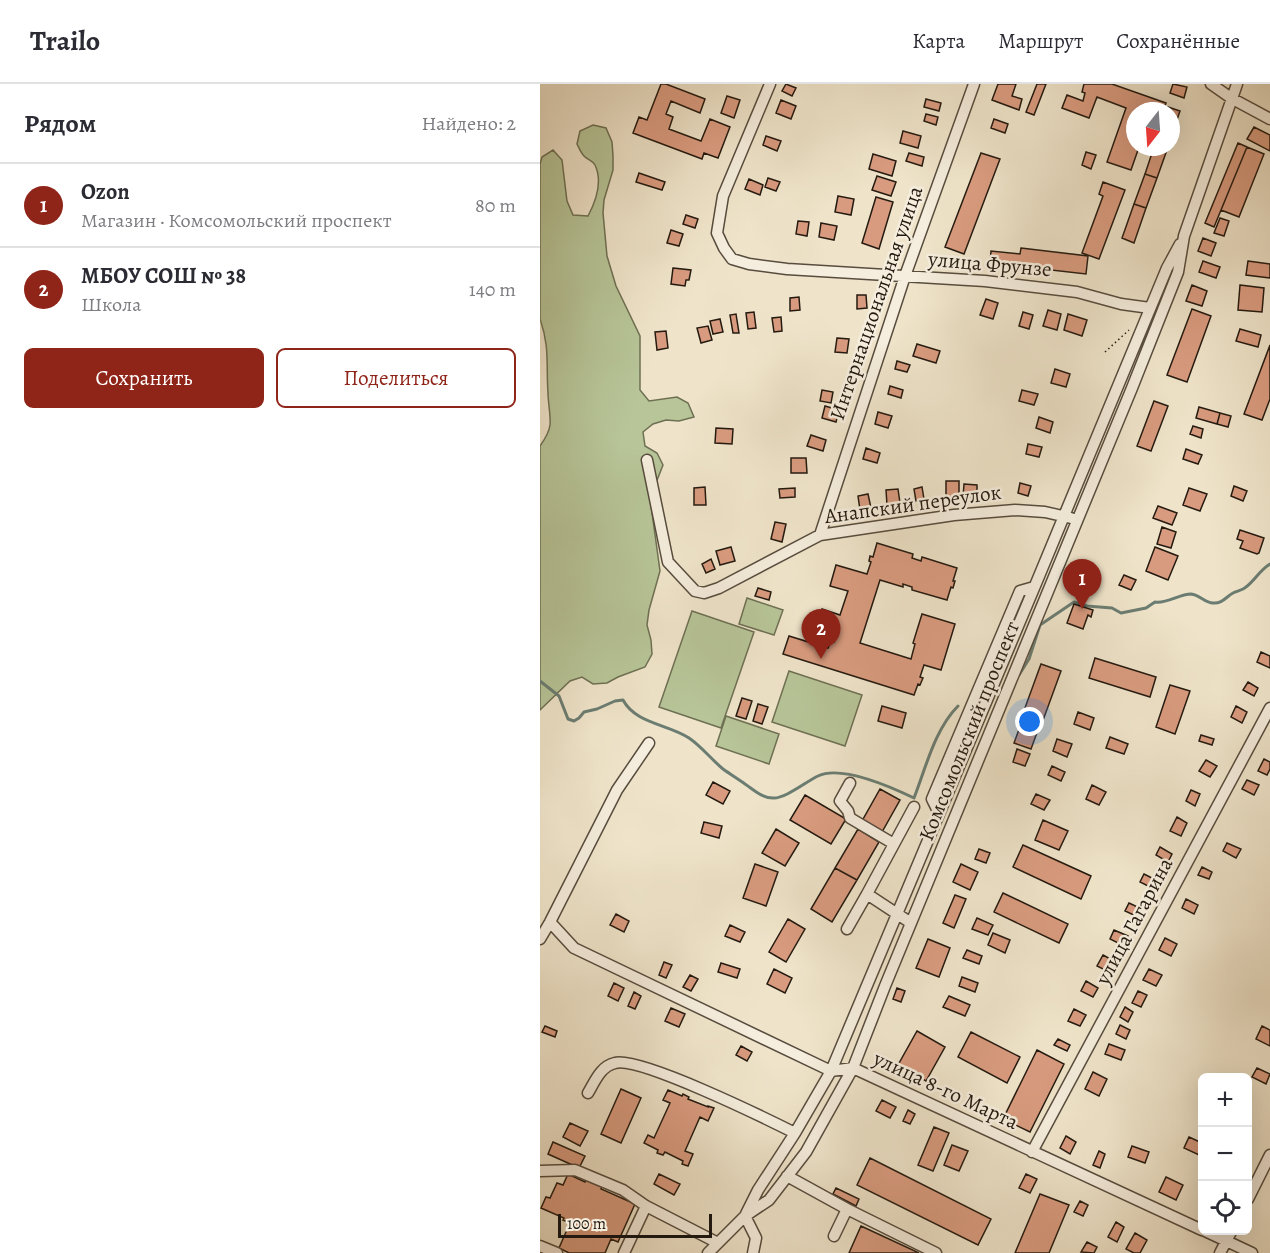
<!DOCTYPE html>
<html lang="ru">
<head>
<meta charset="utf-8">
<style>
  body { margin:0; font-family:Alegreya,serif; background:#f7f7f7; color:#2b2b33 }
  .controls { position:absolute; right:18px; bottom:18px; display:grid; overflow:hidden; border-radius:9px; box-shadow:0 6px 24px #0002 }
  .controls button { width:54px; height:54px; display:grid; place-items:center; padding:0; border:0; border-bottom:2px solid #e1e1e2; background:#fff; color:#2b2b33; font:30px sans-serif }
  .compass { position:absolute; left:586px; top:18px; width:54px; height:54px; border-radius:50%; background:#fff; box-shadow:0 6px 24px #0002; rotate:197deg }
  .scale { position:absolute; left:18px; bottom:15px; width:154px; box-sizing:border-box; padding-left:6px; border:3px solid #241a10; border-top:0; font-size:16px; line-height:21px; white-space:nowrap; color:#241a10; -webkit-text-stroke:4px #f5eddd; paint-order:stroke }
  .you { position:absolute; left:490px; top:638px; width:21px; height:21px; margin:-15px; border:4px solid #fff; border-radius:50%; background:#1a73e8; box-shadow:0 0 0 9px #1a73e833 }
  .badge { display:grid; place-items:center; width:39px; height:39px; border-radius:50%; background:#8f2418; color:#fff; font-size:20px; font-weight:700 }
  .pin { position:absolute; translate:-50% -50px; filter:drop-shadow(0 2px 3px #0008) }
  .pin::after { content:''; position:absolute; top:32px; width:21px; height:18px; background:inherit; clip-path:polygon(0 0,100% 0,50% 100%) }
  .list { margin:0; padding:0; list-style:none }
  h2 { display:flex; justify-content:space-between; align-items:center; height:78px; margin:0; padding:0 24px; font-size:26px }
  h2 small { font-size:20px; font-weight:400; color:#7c7c81 }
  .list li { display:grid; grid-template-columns:39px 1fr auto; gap:18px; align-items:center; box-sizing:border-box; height:84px; padding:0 24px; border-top:2px solid #e1e1e2 }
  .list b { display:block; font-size:22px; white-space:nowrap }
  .list p { margin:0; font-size:20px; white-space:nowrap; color:#7c7c81 }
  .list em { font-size:20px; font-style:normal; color:#7c7c81 }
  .actions { display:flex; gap:12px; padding:18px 24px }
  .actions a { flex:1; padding:14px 0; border:2px solid #8f2418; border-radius:9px; text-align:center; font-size:21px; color:#8f2418 }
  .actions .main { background:#8f2418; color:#fff }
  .icon { flex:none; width:33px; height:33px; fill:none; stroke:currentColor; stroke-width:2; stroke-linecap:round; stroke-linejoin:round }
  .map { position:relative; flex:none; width:730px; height:1169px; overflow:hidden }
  header { display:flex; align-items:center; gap:36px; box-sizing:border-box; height:84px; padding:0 30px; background:#fff; border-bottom:2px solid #e1e1e2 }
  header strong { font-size:28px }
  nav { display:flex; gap:33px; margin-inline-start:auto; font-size:21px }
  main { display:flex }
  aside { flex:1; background:#fff }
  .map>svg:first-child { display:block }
  .green { fill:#b7c598; stroke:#6e7054; stroke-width:1.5 }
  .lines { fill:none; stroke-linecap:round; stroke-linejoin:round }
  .stream { stroke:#6b7d72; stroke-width:3 }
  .building { fill:#d99b7f; stroke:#241a10; stroke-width:1.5 }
  .minor-casing { stroke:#574c3e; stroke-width:13 }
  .path { stroke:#241a10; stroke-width:1.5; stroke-dasharray:1.5 3; stroke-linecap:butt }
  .minor { stroke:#f5eddd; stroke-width:10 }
  .labels { text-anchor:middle; stroke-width:5; stroke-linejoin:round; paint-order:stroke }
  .street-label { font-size:21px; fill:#241a10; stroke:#f5eddd }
</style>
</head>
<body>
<header>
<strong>Trailo</strong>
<nav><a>Карта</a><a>Маршрут</a><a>Сохранённые</a></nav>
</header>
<main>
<aside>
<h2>Рядом<small>Найдено: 2</small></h2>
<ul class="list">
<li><span class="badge">1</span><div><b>Ozon</b><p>Магазин · Комсомольский проспект</p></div><em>80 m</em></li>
<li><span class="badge">2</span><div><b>МБОУ СОШ № 38</b><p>Школа</p></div><em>140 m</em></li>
</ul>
<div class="actions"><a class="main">Сохранить</a><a>Поделиться</a></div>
</aside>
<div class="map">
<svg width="730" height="1169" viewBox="0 0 730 1169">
  <rect width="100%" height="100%" fill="#efe4ca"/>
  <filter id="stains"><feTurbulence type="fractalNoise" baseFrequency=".00333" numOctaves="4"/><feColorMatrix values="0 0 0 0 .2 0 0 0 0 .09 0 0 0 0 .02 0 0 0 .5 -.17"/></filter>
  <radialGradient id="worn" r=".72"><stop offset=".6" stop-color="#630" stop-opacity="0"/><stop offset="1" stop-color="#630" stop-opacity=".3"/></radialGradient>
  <path class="green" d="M53 41 66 44 72 58 73 72V86L64 116 63 129 67 172 76 202 100 252V306L109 317 137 313 148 319 154 333 139 337 126 336 113 340 103 348 105 362 117 369 123 381 110 414 120 487 109 526 107 541 111 556 112 570 105 583 78 593 67 599 53 600 42 593 30 597 0 626V362C5 355 9 349 10 341 11 333 8 318 8 309 6 281 10 263 0 235V80L2 73 13 66 22 76 27 117 33 131 48 132C56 117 63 98 55 81 53 77 48 76 44 72 41 69 39 64 37 60L40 47Z
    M207 514 243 526 234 551 199 540Z
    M152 527 214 548 181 644 119 623Z
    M249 587 322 611 305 662 232 638Z
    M186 632 239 650 229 680 176 662Z"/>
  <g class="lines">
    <path class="stream" d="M479 591 489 575 500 541 534 518 547 522 572 524 581 529 606 524 615 518C627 520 639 510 651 510 660 511 665 519 673 519 682 520 686 513 693 509 697 507 703 506 706 503 715 496 720 486 730 480
      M0 597 19 612 28 635 34 637 39 634 44 628 57 625 75 617 83 616C96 640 128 640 149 654 161 662 171 675 183 685 190 690 198 695 205 700 214 706 222 714 233 714 245 715 267 697 278 692 301 681 351 703 374 714 386 683 395 645 418 622"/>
  </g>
  <path class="building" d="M121 0H126L165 15 160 29 131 17 126 30 133 33 129 45 161 57 170 35 190 43 178 74 164 69 162 75 93 49 99 33 107 36Z
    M246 0 256 4 252 12 242 7Z
    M458 0H476L472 12 482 15 479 26 452 16Z
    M497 0H506L494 31 486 28Z
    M544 0H572L626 19 623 27H595V63H599L591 86 567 78 586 24 557 13 549 34 522 24 527 11 543 17 545 9 542 8Z
    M633 0 647 3 644 14 630 9Z
    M187 12 200 16 194 34 181 29Z
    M386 15 401 19 399 27 384 23Z
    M241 16 256 22 251 35 236 29Z
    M628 23 640 27 632 50H631V27H627Z
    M386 30 398 33 396 41 384 37Z
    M454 35 468 40 465 49 451 44Z
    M714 43 730 51V67L707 55Z
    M363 47 381 52 378 64 360 59Z
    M226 52 241 57 237 67 223 61Z
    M698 59 707 63 674 143 665 139Z
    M614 63H628L617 94 605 90Z
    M707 63 724 70 699 133 681 126Z
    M546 68 556 71 551 85 542 81Z
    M369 69 384 73 382 82 366 77Z
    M441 69 460 75 424 170 405 163Z
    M333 70 356 77 352 92 329 85Z
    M99 89 125 98 122 106 96 98Z
    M605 90 617 94 606 124 594 120Z
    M337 92 356 98 351 112 332 106Z
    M228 94 240 98 236 107 225 103Z
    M209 95 223 101 220 111 205 105Z
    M563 98 585 106 559 175 542 169 563 112 559 110Z
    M298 112 314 115 311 131 295 128Z
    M336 113 353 118 339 165 322 159Z
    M594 120 606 124 594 159 582 154Z
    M146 131 158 135 155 144 143 140Z
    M680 134 689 137 684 152 674 149Z
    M258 137 269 138 267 152 256 150Z
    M281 139 297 142 294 156 279 153Z
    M131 146 143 150 139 162 127 159Z
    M663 154 676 159 671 172 658 167Z
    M481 164 548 172 546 190 450 179 451 167 480 170Z
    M663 177 680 183 676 194 659 188Z
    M708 177 730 180V194L706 191Z
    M133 184 151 186 149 196H146L145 202 131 200Z
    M652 201 667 207 662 222 646 217Z
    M700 201 724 204 722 228 698 226Z
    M317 211H326L327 224 317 225Z
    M259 213 260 226 250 227V214Z
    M446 215 458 219 453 235 440 231Z
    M652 225 671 232 647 298 627 291Z
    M508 226 521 230 517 246 503 242Z
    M214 228 216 244 208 245 206 229Z
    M483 228 493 231 489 245 479 242Z
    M196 230 199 249H193L190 231Z
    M528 230 547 236 542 252 524 246Z
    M241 233 242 247 234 248 232 234Z
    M180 235 183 248 173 250 170 237Z
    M168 242 172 256 161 259 157 244Z
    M700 245 721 251 718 263 696 257Z
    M126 247 128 264 117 266 115 248Z
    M297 254 309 255 307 269 295 268Z
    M377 260 400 267 396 279 373 272Z
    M730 261V315L722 336 704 330Z
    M357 277 370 281 367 288 355 285Z
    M515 285 530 290 526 303 511 299Z
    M350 302 363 306 361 314 348 310Z
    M282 306 293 308 291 319 280 317Z
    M482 306 498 310 494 321 479 317Z
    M614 317 628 322 611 367 597 362Z
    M285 322 299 326 296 338 282 334Z
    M659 323 680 329 677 340 656 334Z
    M338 328 352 332 348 344 335 340Z
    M680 329 691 332 688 343 677 340Z
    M499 333 513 338 510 349 496 344Z
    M653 342 663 345 661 354 650 350Z
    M176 344 193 345 192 360 175 359Z
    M271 351 286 356 283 367 267 362Z
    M488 360 502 363 499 373 486 370Z
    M326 364 340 369 337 379 323 375Z
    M646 365 662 371 658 380 643 375Z
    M251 374H266L267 389H251Z
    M406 397H419V413H406Z
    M480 399 491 402 488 412 478 409Z
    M424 400 437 401V414L423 413Z
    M694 402 707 407 703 417 691 412Z
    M165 403 166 421H154V404Z
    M382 403 384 415 376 417 374 405Z
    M255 404V413L240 414 239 405Z
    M649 404 667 410 660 427 643 421Z
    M358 405 360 419 347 421 346 406Z
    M328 410 331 424 320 426 318 412Z
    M618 422 637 429 632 441 613 434Z
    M235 438 246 440 242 458 231 455Z
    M622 443 636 448 631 464 617 460Z
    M700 446 724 454 719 469 717 470 700 464 703 457 697 455Z
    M337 459 373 470 372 474 381 477 382 473 417 484 413 497H415L413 504 411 503 407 516 372 506V503L363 500V503L340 496 320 559 371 575 375 560 373 559 382 530 415 540 401 586 384 581 380 593 383 594 380 601 378 600 374 611 243 570 249 552 288 564 291 557 294 558 296 553 276 546 282 525 300 531 308 507 290 502 296 481 327 490 331 478 329 477 330 472 333 473Z
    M191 463 195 477 180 481 176 467Z
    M615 463 638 472 628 496 606 487Z
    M171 475 175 485 166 489 162 480Z
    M584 491 596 496 591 506 579 501Z
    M218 504 231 508 229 516 215 512Z
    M534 520 553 526 551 533 548 531 543 545 527 539Z
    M721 568 730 572V584L717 578Z
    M555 574 616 593 610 613 549 594Z
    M501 580 521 587 502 639 482 632Z
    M708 598 718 604 714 612 703 606Z
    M630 601 650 607 635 650 616 643Z
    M202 614 212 617 206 635 196 632Z
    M218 620 228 623 222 640 213 637Z
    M342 622 366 629 362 644 338 637Z
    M696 622 707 628 702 639 691 633Z
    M538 628 554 634 550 646 534 640Z
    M481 640 498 646 491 665 474 659Z
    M661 651 674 655 672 661 659 657Z
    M570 653 588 660 584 670 566 664Z
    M517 655 532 660 527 673 513 667Z
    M477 665 490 670 485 682 473 678Z
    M724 675 730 678V685L727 691 718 687Z
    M666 676 677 682 670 693 659 687Z
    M512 682 525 688 521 697 508 691Z
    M707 696 719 701 714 711 702 705Z
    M173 698 190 707 183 720 166 711Z
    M552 701 566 708 559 721 546 715Z
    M340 705 360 716 342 748 322 737Z
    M651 706 660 710 655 722 646 717Z
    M496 710 510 716 504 726 491 720Z
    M265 711 306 735 291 760 250 736Z
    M637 733 647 739 641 752 630 747Z
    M503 736 528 747 519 766 495 756Z
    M164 738 182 742 179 754 161 749Z
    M236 745 259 759 245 782 222 769Z
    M318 745 339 758 317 796 295 784Z
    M687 759 701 765 696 774 683 767Z
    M483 761 551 792 541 815 473 783Z
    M620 763 632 770 628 778 616 771Z
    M439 765 450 769 446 779 435 775Z
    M215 780 238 788 226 822 203 814Z
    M421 780 438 788 430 806 413 798Z
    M662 783 672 788 669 795 658 791Z
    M295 784 317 796 292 838 271 825Z
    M604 790 616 796 612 804 600 798Z
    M463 809 528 840 519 859 454 828Z
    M415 811 426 815 414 844 403 839Z
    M646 815 658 821 654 830 642 824Z
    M589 819 602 825 598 833 585 827Z
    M76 830 89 837 84 848 70 841Z
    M437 834 453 841 448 851 432 845Z
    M248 835 265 845 246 878 229 868Z
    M190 841 205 848 200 858 185 852Z
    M574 846 588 852 584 862 570 855Z
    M453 849 470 856 465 869 448 861Z
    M625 854 637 860 631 872 619 866Z
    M388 855 410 864 399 893 376 884Z
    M427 866 442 872 439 880 423 874Z
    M563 871 574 877 569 888 557 882Z
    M124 878 132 881 126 894 119 891Z
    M181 879 200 885 197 894 178 888Z
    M234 885 252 894 245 909 227 900Z
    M609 885 622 891 616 902 603 896Z
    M150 891 158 895 151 907 143 903Z
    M422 893 438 899 435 908 419 902Z
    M546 897 558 904 553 913 541 907Z
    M74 899 84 904 78 917 68 912Z
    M357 904 365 907 361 918 353 915Z
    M598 907 607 911 601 923 592 919Z
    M94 908 101 912 95 925 88 922Z
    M409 912 430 921 425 932 403 923Z
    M585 923 593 928 588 938 580 933Z
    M131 924 145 930 139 943 125 937Z
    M534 925 546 931 540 942 528 937Z
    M580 941 590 946 586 955 576 950Z
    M5 942 17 947 15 953 2 948Z
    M722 942 730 946V962L716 955Z
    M377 947 405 963 386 997 358 981Z
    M431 948 480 973 467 999 418 973Z
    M518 955 530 961 527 967 514 961Z
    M569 960 585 966 581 976 565 970Z
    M201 962 212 968 207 977 196 971Z
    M497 966 524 980 490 1048 463 1035Z
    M717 984 730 990 726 1000 712 993Z
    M553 988 567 995 559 1012 545 1005Z
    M81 1005 101 1014 81 1059 61 1050Z
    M128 1006 142 1012 143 1010 149 1013 148 1015 168 1023V1022L174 1024 168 1037 160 1033 145 1067 153 1070 148 1082 142 1080 143 1077 125 1068 123 1071 117 1069 118 1066 104 1059 108 1051 114 1054 130 1019 123 1016Z
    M342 1016 356 1023 350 1034 336 1027Z
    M368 1026 375 1030 370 1040 363 1037Z
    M30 1039 48 1047 40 1062 23 1053Z
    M394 1043 409 1049 393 1087 378 1081Z
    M526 1052 536 1058 530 1070 520 1064Z
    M649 1053 662 1059 659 1071 644 1064Z
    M13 1058 45 1072 39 1084 8 1070Z
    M412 1061 428 1067 419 1087 404 1081Z
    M592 1062 609 1068 605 1079 588 1073Z
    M559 1067 565 1070 560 1084 553 1081Z
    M330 1074 451 1135 438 1161 317 1101Z
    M28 1090 45 1098 47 1094 63 1101 61 1105 95 1120 78 1158 71 1155 65 1169H29L19 1164 30 1139 23 1136 24 1134 1 1124 6 1113 10 1114 17 1099 23 1101Z
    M119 1090 140 1100 134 1111 114 1100Z
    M486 1090 497 1095 490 1109 479 1104Z
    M626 1093 643 1101 636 1116 619 1108Z
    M296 1104 319 1115 316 1122 293 1110Z
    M500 1110 529 1121 509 1169H475Z
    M540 1117 548 1121 543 1132 534 1128Z
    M576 1138 584 1143 577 1158 568 1153Z
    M321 1142 379 1169H309Z
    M595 1149 607 1156 600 1169H594L586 1165Z
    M547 1158 557 1163 554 1169 541 1168Z"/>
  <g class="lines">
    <g class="minor-casing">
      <path id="minor" d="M230 0 183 112 177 149 184 164 192 175 209 180 247 185 445 197 537 208 581 220 610 224
        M671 0 691 14 730 35
        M107 376 128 478 155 507 164 509 179 504 280 451 414 431 475 426 505 428 531 434
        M280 451 365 192 434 0
        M310 699 300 717 308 727 310 734 354 760
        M399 729 392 715 480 507 494 503
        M327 810 374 723
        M10 838 34 864 291 987 313 984 662 1146
        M307 845 327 810 371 839
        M0 855 10 838 77 706 109 659
        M48 1009C55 997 61 982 75 979 99 972 227 1035 255 1049
        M492 1068 730 624
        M0 1087 35 1086 83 1106 106 1122 178 1159
        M247 1092 307 1125 294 1152
        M708 1115 730 1071
        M307 1125 396 1169
        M206 1130 218 1106 255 1049 291 987 497 497 627 184 640 160
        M205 1132 216 1154 213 1169
        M663 1146 712 1169
        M0 1162 17 1169
        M84 1169 106 1122
        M168 1169 205 1132 229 1116 266 1068 313 984 345 902 592 304 638 188 644 152 697 0
        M680 1169 692 1146"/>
    </g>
    <path class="path" d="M565 268 589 246"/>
    <use href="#minor" class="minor"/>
  </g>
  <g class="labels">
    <g class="street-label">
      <text transform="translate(450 180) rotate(5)" y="7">улица Фрунзе</text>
      <text transform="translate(336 219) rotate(-71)" y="7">Интернациональная улица</text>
      <text transform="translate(373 420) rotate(-8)" y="7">Анапский переулок</text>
      <text transform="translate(429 647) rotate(-68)" y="7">Комсомольский проспект</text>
      <text transform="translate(594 837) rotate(-62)" y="7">улица Гагарина</text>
      <text transform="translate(406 1006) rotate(25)" y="7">улица 8-го Марта</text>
    </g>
  </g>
  <rect width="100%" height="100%" filter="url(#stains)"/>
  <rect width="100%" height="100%" fill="url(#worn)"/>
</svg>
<div class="controls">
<button>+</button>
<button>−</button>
<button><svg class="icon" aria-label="locate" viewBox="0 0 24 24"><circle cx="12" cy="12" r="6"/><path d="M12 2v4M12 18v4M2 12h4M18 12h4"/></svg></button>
</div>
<svg class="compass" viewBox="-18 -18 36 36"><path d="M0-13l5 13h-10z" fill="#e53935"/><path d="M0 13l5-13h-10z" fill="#7c7c81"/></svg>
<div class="scale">100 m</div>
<div class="you"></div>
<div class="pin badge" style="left:542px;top:525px">1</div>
<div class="pin badge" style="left:281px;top:575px">2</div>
</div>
</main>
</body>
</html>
